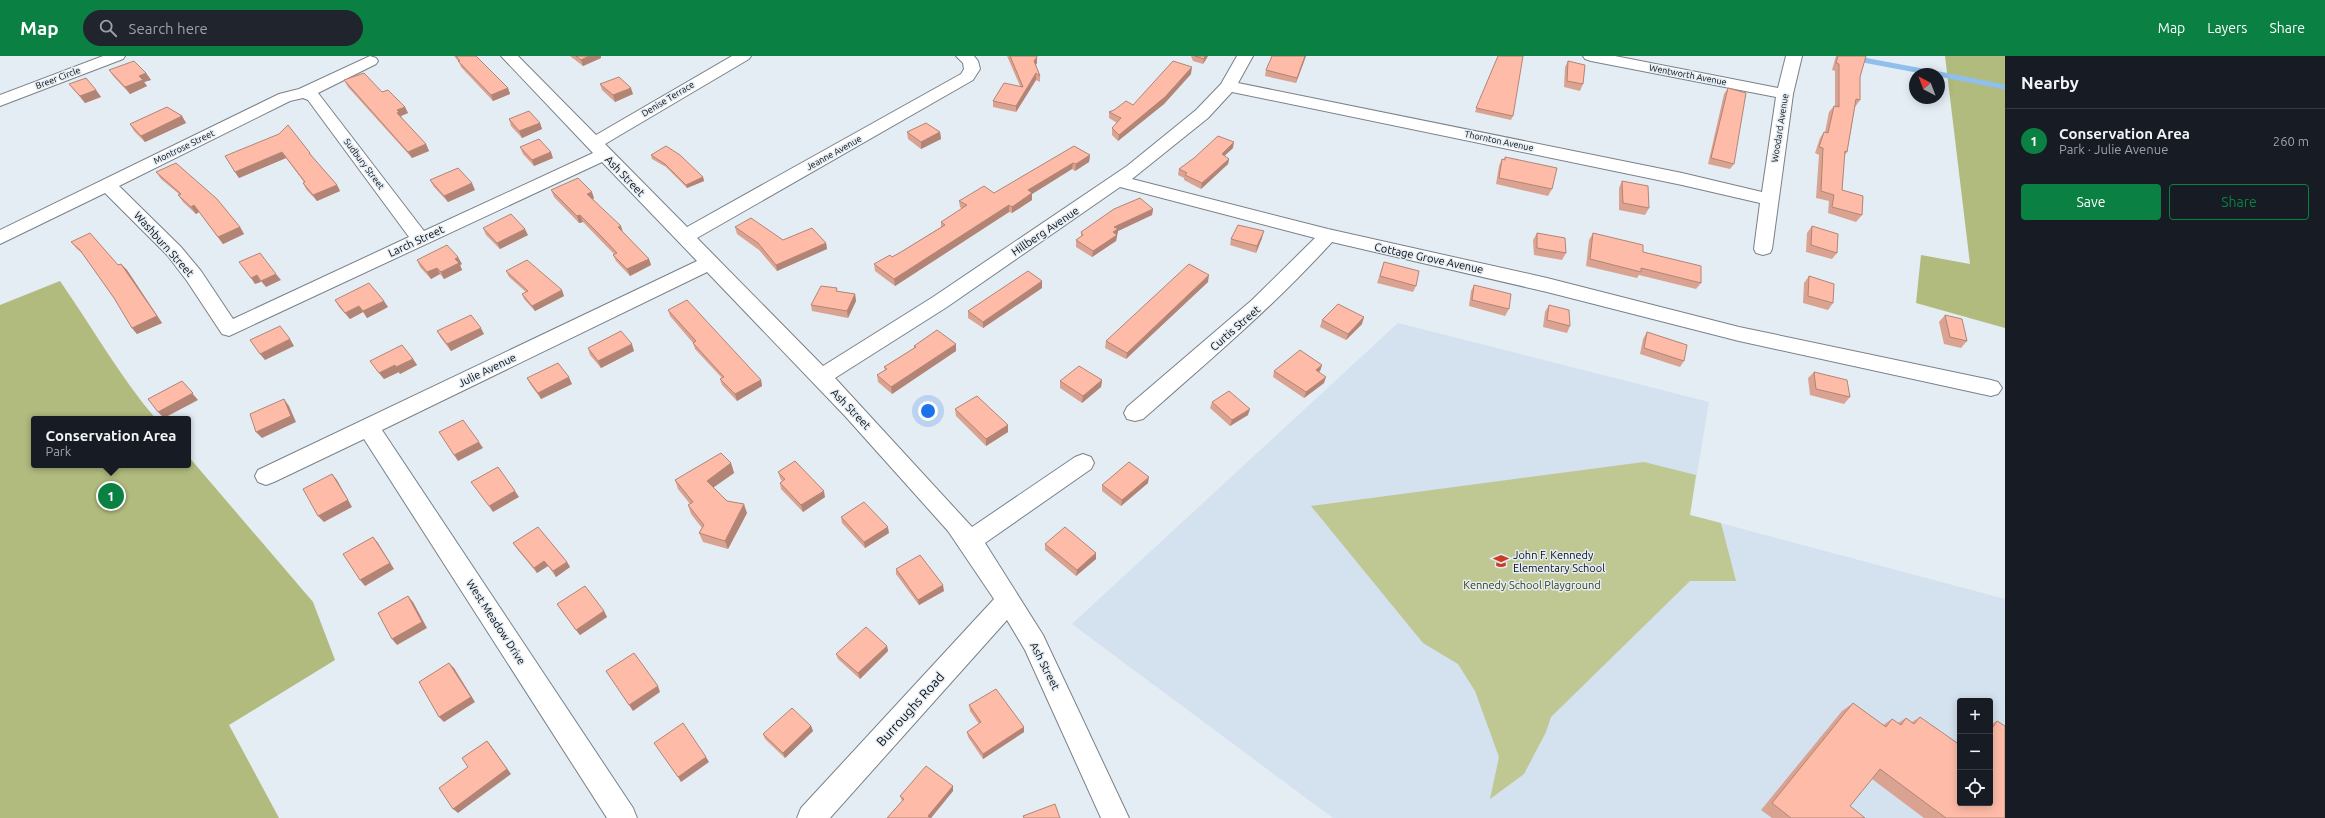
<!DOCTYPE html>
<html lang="en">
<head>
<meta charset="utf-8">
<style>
  body { margin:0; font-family:Ubuntu,sans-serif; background:#20242c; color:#f1f3f6 }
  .controls { position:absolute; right:12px; bottom:12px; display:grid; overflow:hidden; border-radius:4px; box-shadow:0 2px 10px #0003 }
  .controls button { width:36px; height:36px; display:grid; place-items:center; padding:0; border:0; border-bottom:1px solid #363941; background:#171b24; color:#f1f3f6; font:20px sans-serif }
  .compass { position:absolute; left:1909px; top:12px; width:36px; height:36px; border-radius:50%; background:#171b24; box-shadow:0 2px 10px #0003; rotate:318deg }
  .you { position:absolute; left:928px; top:355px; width:14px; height:14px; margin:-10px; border:3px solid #fff; border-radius:50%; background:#1a73e8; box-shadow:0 0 0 6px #1a73e833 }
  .badge { display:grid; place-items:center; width:26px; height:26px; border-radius:50%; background:#0b8043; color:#fff; font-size:13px; font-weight:700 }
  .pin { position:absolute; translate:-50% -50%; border:2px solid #fff; box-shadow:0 1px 4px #0006 }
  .popup { position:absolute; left:31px; top:360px; width:160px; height:52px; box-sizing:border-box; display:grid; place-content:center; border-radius:4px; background:#171b24; filter:drop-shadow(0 1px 3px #0005); font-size:13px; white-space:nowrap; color:#9ea1a6 }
  .popup b { font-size:15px; color:#f1f3f6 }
  .popup::after { content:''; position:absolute; left:50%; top:100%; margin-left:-8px; border:8px solid transparent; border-top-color:#171b24 }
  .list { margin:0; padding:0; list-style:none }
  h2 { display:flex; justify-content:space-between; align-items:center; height:52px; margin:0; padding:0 16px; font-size:17px }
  h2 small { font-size:13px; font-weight:400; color:#9ea1a6 }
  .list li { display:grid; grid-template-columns:26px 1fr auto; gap:12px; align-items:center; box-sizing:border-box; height:64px; padding:0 16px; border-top:1px solid #363941 }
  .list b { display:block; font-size:15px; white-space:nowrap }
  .list p { margin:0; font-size:13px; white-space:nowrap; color:#9ea1a6 }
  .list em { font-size:13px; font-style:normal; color:#9ea1a6 }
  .actions { display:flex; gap:8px; padding:12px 16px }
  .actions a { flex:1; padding:9px 0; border:1px solid #0b8043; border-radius:4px; text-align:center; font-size:14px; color:#0b8043 }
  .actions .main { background:#0b8043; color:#fff }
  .icon { flex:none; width:22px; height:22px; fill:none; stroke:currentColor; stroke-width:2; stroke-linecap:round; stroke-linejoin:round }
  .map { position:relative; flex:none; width:2005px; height:762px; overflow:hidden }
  header { display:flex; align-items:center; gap:24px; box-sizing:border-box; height:56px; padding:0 20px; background:#0b8043; color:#fff }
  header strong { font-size:19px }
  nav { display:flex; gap:22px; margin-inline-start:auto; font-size:14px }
  .search { width:280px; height:36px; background:#20242c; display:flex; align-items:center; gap:10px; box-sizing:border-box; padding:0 14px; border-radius:22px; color:#9ea1a6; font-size:15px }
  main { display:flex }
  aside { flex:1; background:#171b24 }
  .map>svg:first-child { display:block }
  .built { fill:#d4e1ee; fill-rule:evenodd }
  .green { fill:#bfc793 }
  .forest { fill:#b1bb7e }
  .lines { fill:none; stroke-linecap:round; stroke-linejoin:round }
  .stream { stroke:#8fbfec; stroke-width:5 }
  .minor-casing { stroke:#7a8188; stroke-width:2 }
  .minor { fill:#fff; fill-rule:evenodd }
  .wall { fill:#daa290 }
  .shaded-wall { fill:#b28476 }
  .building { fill:#febca8; stroke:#b28476 }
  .labels { text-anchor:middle; stroke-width:3; stroke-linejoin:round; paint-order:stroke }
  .far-street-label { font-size:9px; fill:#090c0e; stroke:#e4ecf4 }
  .street-label { font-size:11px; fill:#090c0e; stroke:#e4ecf4 }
  .poi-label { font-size:11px; fill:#090c0e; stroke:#e4ecf4; text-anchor:start }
  .park-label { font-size:11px; fill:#393e10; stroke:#e4ecf4 }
  .near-street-label { font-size:13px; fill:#090c0e; stroke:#e4ecf4 }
</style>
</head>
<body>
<header>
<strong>Map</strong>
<div class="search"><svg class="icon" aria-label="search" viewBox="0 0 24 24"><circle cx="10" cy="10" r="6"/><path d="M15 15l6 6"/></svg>Search here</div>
<nav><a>Map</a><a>Layers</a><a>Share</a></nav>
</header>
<main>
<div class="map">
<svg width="2005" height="762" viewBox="0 0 2005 762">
  <rect width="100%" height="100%" fill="#e4ecf4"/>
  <path class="built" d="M1398 267 1709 346 1690 459 2005 543V762H1333L1072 568ZM1960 645H1990V747H1960Z"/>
  <path class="green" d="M1644 406 1696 419 1690 459 1721 467 1736 525H1690L1551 661 1546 676 1524 718 1490 743 1499 701 1475 635 1458 608 1423 587 1311 450Z"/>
  <path class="forest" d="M1945 0H2005V272L1916 247 1921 199 1970 208Z
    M60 225C92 271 120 321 156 363H34V409H188V400L313 546 335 604 229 669 279 762H0V249Z"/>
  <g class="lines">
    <path class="stream" d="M1858 3 1938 18
      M1939 18 2005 31"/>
    <g class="minor-casing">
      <path id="minor" d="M103 0H125L123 3 0 50V39Z
        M370 0 376 2 378 5 376 8 318 37 424 175 593 97 501 0H518L596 79 732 0H751L749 3 605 88 687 171 961 18 964 13 963 7 956 0H974L978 5 980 13 973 24 697 182 823 310 933 241 1127 110 1196 54 1221 28 1237 0H1253L1238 27 1682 117 1762 136 1776 41 1591 5 1585 3 1583 0H1615L1778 32 1786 0H1802L1793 38 1772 193 1770 197 1763 199 1756 197 1754 193 1760 147 1682 129 1232 36 1208 62 1132 123 1328 173 1547 222 1739 271 1991 324 1998 326 2002 332 1998 338 1991 340 1739 285 1547 236 1332 186C1274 250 1208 306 1143 363L1135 365 1127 363 1124 357 1127 351 1252 244 1315 182 1120 131 947 251 835 322 972 471 1075 401 1083 398 1091 401 1094 407 1091 413 985 487 1043 579 1129 762H1101L1025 594 1007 564 830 762H797L801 752 994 543 948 475 845 360 707 216 382 374 633 752 637 762H607L364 383 274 426 266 429 258 426 255 420 258 414 697 205 602 106 229 280 222 278 187 225 167 199 105 137 0 188V174L279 38 299 33ZM303 42 308 44 409 181 233 263 201 215 181 191 119 130 290 45Z"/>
    </g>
    <use href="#minor" class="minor"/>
  </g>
  <path class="wall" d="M454 0H476L508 32 510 38 493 45 461 11 459 6Z
    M570 0H601V2L583 10Z
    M1007 0H1037V7L1036 9 1040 20V26L1036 24 1016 56 993 51V45L1020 30Z
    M1191 0H1208L1203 8 1193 5Z
    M1272 0H1306L1296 27 1265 20 1266 14Z
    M1498 0 1513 60 1511 64 1475 56Z
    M1836 0H1866L1860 21V44L1855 51 1847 96 1844 100 1842 134 1862 159 1856 166 1828 157 1829 145 1816 142 1819 99 1815 97 1820 82 1824 76H1825L1829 56 1834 50H1835V15L1832 14Z
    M1568 5 1583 28 1580 35 1564 31 1565 11Z
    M109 14 146 17 151 24 144 26 147 30 130 38 114 21Z
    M1191 18 1164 48 1118 85 1112 79V72L1117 67 1109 62V56L1133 49Z
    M344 24 382 36 405 51 408 57 401 60 402 62 426 88 429 95 412 102 348 31Z
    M69 28 96 34 101 41 85 47Z
    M600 28 633 38 615 46 602 34Z
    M1728 32 1734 108 1730 113 1708 108 1724 38Z
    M182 60 186 67 145 86 134 75 130 68Z
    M509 63 540 67 542 73 522 82 511 70Z
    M907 76H940L941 83 921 93 908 83Z
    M520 91 553 102 534 110 523 98Z
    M1233 92 1224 100 1229 103 1228 108 1201 133 1184 124V122L1178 119 1179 113Z
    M310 97 314 103 337 129 340 135 317 145 306 133 303 127 304 126 286 102 239 122 225 100Z
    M651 99 703 121 704 125 687 132 666 111 652 103Z
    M1090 99 1089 106 1075 115 1072 113 1032 138V144L1012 157 1009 156 895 230 875 215 874 208 892 201 901 196 941 171V166L962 153 960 151 959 145 994 137Z
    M1505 101 1552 133 1548 140 1496 128 1499 110 1502 103 1504 104Z
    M156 116 240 171 244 178 223 188 199 156 196 158 183 146 178 139 179 138 161 123Z
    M430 124 475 134 448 146 434 131Z
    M1622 125 1649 152 1645 159 1619 154V132Z
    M551 134 594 142 593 143 623 176 649 203 651 209 630 220 616 205 613 199 614 198 583 166 579 167 554 141Z
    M1153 153 1152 159 1118 175 1116 185 1092 201 1076 191V184L1081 181V176Z
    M1812 170 1837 197 1832 203 1806 196 1807 177Z
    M735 171 783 184 826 187 827 193 777 215 759 194 737 178Z
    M483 172 528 179 500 193 486 179Z
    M1537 177 1566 197 1562 204 1534 199 1533 184Z
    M1593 177 1643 196 1701 227 1696 233 1639 219 1637 222 1586 210 1589 184Z
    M1262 182 1256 197 1230 189 1231 183Z
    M71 186 118 209 121 208 127 214 162 267 137 278 132 272 114 242 83 198 77 193Z
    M417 204 462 208 460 209 462 214 444 223 440 218 431 223 420 211Z
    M1384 206 1416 230 1413 236 1377 227Z
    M506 215 564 240 535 255 524 243 522 238 526 236 509 221Z
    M1809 220 1833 247 1828 254 1803 247 1804 227Z
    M1208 226 1126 303 1105 292 1106 285Z
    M1474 229 1509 253 1505 260 1469 250 1471 235Z
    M1042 232 983 272 968 262V255Z
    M837 236 855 238 856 245 848 262 812 255 811 249Z
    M335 244 388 251 367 262 363 256 350 263 339 251Z
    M1549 249 1570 270 1567 277 1543 271 1545 256Z
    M668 254 761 324 762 330 737 345 722 329 720 323 722 322 695 293 693 287 670 260Z
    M1945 259 1967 285 1961 292 1944 288 1939 266Z
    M1322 264 1362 268 1346 284 1320 271Z
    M437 275 484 278 451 295 441 282Z
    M1647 276 1684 305 1680 311 1640 298 1643 283Z
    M914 290 956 295 892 338 878 326 877 319 885 314 884 311 914 292Z
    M588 292 634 295 601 312 590 299Z
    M413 303 417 309 400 318 399 316 384 323 370 305Z
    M1322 309 1320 315 1318 316 1324 327 1304 342 1273 321 1274 315Z
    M1814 316 1850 341 1844 348 1810 339 1808 322Z
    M527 322 572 328 541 343 530 328Z
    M1102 324 1101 331 1082 347 1060 332V325Z
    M1212 346 1248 359 1230 370 1210 352Z
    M955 353 1008 376 986 390 956 360Z
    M731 407 734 417 713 431 727 445 747 457 728 493 703 486 699 477 702 472 691 458 688 449 690 448 678 433 675 424Z
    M778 416 825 441 803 456 781 433 780 427 782 425 780 422Z
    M1148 427 1121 450 1102 435V429Z
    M841 461 889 477 865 492 842 467Z
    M513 487 567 506 570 511 556 521 548 510 537 517 517 493Z
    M1045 488 1096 497V503L1076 520 1045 494Z
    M896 513 944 535 919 549 896 518Z
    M557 548 604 555 607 561 580 579Z
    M887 590 888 595 860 623 838 603 836 598Z
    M1853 647 1883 669 1892 663 1898 667 1906 662 1912 666 1920 661 1990 747V669L1997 665 2005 762H1924L1872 723 1850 750 1865 762H1772L1761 754 1842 655Z
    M969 649 1024 676 983 703 968 681 967 676 979 668 970 655Z
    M811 670 813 675 785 702 765 683 763 678Z
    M953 730V735L931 762H887L902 745 900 740Z"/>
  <path class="shaded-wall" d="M589 0H601V2L583 10 581 4Z
    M1205 0H1208L1203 8 1204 3Z
    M1305 0H1306L1296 27 1297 22Z
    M1037 1V7L1034 11V5Z
    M1192 11 1191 18 1164 48 1118 85 1119 79Z
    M146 17 151 24 144 26 147 30 130 38 125 31 139 20Z
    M1036 17V24L1016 56V50Z
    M508 32 510 38 493 45 491 39Z
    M631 32 633 38 615 46 613 39Z
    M96 34 101 41 85 47 80 40Z
    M405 51 408 57 401 60 402 62 400 63 397 57V54Z
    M182 60 186 67 145 86 141 80Z
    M540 67 542 73 522 82 519 75Z
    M940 76 941 83 921 93V86Z
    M1234 86 1233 92 1220 104 1222 98Z
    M426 88 429 95 412 102 408 96Z
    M282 96 286 102 239 122 235 116Z
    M551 96 553 102 534 110 532 104Z
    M1090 99 1089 106 1075 115 1076 108Z
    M1229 103 1228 108 1201 133 1202 127Z
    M1073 107 1072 113 1032 138V144L1012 157V151L1028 134Z
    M703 121 704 125 687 132 686 129Z
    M472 127 475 134 448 146 444 140Z
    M337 129 340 135 317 145 313 139Z
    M592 136 594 142 590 144 587 138Z
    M194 149 199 156 196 158 191 151Z
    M1009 149V156L895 230 894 223Z
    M1153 153 1152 159 1118 175 1116 185 1092 201 1093 195 1114 171Z
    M580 159 583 166 579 167 577 160Z
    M621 170 623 176 618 171Z
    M240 171 244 178 223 188 218 181Z
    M525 173 528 179 500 193 497 187Z
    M1264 175 1262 182 1256 197 1257 190Z
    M826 187 827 193 777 215 776 209Z
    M458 201 462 208 460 209 462 214 444 223 441 216 455 203Z
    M649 203 651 209 630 220 627 213Z
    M121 208 127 214 162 267 137 278 132 272Z
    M437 212 440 218 431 223 427 216Z
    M276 218 281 224 266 231 261 225Z
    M257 219 261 226 255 228 251 222Z
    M1209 219 1208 226 1126 303 1127 297Z
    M1042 225V232L983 272V266Z
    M562 234 564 240 535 255 532 250Z
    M855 238 856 245 848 262 847 255Z
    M384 245 388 251 367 262 363 255Z
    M359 250 363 256 350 263 345 257Z
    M1364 261 1362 268 1346 284 1348 278Z
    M481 272 484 278 451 295 447 288Z
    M290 283 294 290 265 304 260 298Z
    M632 288 634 295 601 312 598 305Z
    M956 288V295L892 338 891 331Z
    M413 303 417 309 400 318 396 311Z
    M395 309 399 316 384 323 379 317Z
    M1322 309 1320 315 1314 320 1316 314Z
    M569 321 572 328 541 343 538 337Z
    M1326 321 1324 327 1304 342 1306 336Z
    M761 324 762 330 737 345 735 338Z
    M1102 324 1101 331 1082 347 1083 340Z
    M182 325 198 344 164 362 158 356Z
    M284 343 289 350 296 366 262 382 256 376Z
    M1250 353 1248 359 1230 370 1232 364Z
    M1008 369V376L986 390V383Z
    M479 386 483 392 458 405 454 399Z
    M731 407 734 417 710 434 707 425Z
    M332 418 337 424 352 451 324 466 318 460Z
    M1149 421 1148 427 1121 450 1122 444Z
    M515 435 519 441 493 456 489 450Z
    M824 435 825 441 803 456 801 449Z
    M744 448 747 457 728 493 725 485Z
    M888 471 889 477 865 492 864 486Z
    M373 481 378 487 394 513 365 530 360 524Z
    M1096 497V503L1076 520 1077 514Z
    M544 505 548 510 537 517 534 512Z
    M567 506 570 511 556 521 553 515Z
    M943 529 944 535 919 549 918 544Z
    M408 540 413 546 427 572 397 589 392 583Z
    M604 555 607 561 580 579 576 574Z
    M887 590 888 595 860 623 858 617Z
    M449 607 454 612 475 646 444 666 439 661Z
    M658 630 660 636 633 655 629 649Z
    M811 670 813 675 785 702 783 697Z
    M1024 671V676L983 703V698Z
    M487 685 491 690 511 718 458 757 453 753Z
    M706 701 709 706 681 726 678 721Z
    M953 730V735L931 762H928V760Z"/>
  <path class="building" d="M456 0H476L508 32 491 39 458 5H460Z
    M576 0H589L581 4Z
    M1010 0H1037V1L1034 5 1040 20 1036 17 1016 50 993 45 1004 27 1023 31Z
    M1195 0H1205L1204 3Z
    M1272 0H1305L1297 22 1266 14Z
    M1498 0H1523L1513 60 1476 52Z
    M1838 0H1866L1860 21V44L1856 43 1847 96 1845 95 1842 134 1863 140 1862 159 1832 151 1834 139 1821 135 1823 92 1819 91 1824 76 1828 77 1834 50 1839 51V8L1836 7Z
    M134 5 146 17 139 20 143 24 125 31 109 14Z
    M1173 5 1192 11 1165 41 1119 79 1112 72 1121 62 1109 56 1114 54 1126 45 1133 49Z
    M1568 5 1585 9 1583 28 1567 25Z
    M364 17 382 36 388 34 405 51 397 54 399 56 397 57 426 88 408 96 344 24Z
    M619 21 631 32 613 39 600 28Z
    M86 22 96 34 80 40 69 28Z
    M1728 32 1746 37 1734 108 1711 102Z
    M167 51 182 60 141 80 130 68Z
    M529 55 540 67 519 75 509 63Z
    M926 67 940 76 921 86 907 76Z
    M288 69 310 97H309L337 129 313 139 303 127 305 126 282 96 235 116 225 100 279 78Z
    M1218 80 1234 86 1222 98 1229 103 1202 127 1185 119 1187 117 1179 113 1194 102Z
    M539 83 551 96 532 104 520 91Z
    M666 90 680 99 703 121 686 129 665 108 651 99Z
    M1074 90 1090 99 1076 108 1073 107 1028 134 1032 137 1012 151 1009 149 894 223 874 208 890 199 892 201 901 196 945 169 941 166 967 149 959 145 984 130 994 137Z
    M1505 101 1557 112 1552 133 1499 122 1502 103 1505 104Z
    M176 107 217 143 240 171 218 181 194 149 191 151 178 139 181 138 156 116Z
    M458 112 472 127 444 140 430 124Z
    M578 122 592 136 587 138 621 170 618 171 649 203 627 213 613 199 617 197 601 180 580 159 577 160 551 134Z
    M1622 125 1648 130 1649 152 1623 147Z
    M1140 142 1153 153 1114 171 1118 173 1113 176 1117 179 1093 195 1076 184 1083 179 1081 176 1114 153Z
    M511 158 525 173 497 187 483 172Z
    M751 162 783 184 812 172 826 187 776 209 758 187 735 171Z
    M1238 169 1264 175 1257 190 1231 183Z
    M1812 170 1838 178 1837 197 1811 189Z
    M90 177 118 209 121 208 157 260 132 272 114 242 80 194 71 186Z
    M1537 177 1565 182 1566 197 1537 192Z
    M1593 177 1643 189V196L1701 210V227L1641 212V216L1590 203Z
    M447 189 458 201 455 203 459 207 441 216 437 212 427 216 417 204Z
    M260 197 276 218 261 225 257 219 251 222 239 206Z
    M527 204 562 234 532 250 522 238 528 235 506 215Z
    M1384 206 1419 215 1416 230 1380 220Z
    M1189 208 1209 219 1127 297 1106 285Z
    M1028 215 1042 225 983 266 968 255Z
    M1809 220 1834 228 1833 247 1808 240Z
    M369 227 384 245 363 255 359 250 345 257 335 244Z
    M1474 229 1511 238 1509 253 1472 244Z
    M821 230 837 232 836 235 855 238 847 255 811 249Z
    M687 244 761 324 735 338 720 323 724 321 693 287 696 285 668 254Z
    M1338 248 1364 261 1348 278 1322 264Z
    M1549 249 1569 254 1570 270 1547 264Z
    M471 259 481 272 447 288 437 275Z
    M1945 259 1962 263 1967 285 1950 281Z
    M280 270 290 283 260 298 250 284Z
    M937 274 956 288 891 331 877 319 887 313 884 311 916 291 914 290Z
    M621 275 632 288 598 305 588 292Z
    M1647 276 1687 289 1684 305 1644 292Z
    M402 289 413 303 396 311 395 309 379 317 370 305Z
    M1300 294 1322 309 1316 314 1326 321 1306 336 1274 315Z
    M558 307 569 321 538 337 527 322Z
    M1079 310 1102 324 1083 340 1060 325Z
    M1814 316 1847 324 1850 341 1816 333Z
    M182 325 193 337 158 356 148 343Z
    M1229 335 1250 353 1232 364 1212 346Z
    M977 340 1008 369 986 383 955 353Z
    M284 343 291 360 256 376 250 358Z
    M463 364 479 386 454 399 439 376Z
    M721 397 731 407 707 425 727 445 744 448 725 485 699 477 704 469 688 449 693 446 675 424Z
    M795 405 824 435 801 449 780 427 785 423 778 416Z
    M1129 406 1149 421 1122 444 1102 429Z
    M498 411 515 435 489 450 471 426Z
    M332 418 348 444 318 460 303 433Z
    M864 446 888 471 864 486 841 461Z
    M538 471 567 506 553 515 544 505 534 512 513 487Z
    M1065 471 1096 497 1077 514 1045 488Z
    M373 481 390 507 360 524 343 498Z
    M920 499 943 529 918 544 896 513Z
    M585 530 604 555 576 574 557 548Z
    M408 540 422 566 392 583 378 557Z
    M866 571 887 590 858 617 836 598Z
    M634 597 658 630 629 649 606 615Z
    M449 607 471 641 439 661 419 626Z
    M996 633 1024 671 983 698 967 676 981 666 969 649Z
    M1853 647 1886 671 1892 663 1901 669 1906 662 1914 668 1920 661 1960 689V747H1990V675L1997 665 2005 670V762H1946L1880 713 1850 750 1865 762H1791L1772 747Z
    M792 652 811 670 783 697 763 678Z
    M683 667 706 701 678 721 654 687Z
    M487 685 507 713 453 753 439 732 468 711 462 702Z
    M926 710 953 730 928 760 930 762H887L904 743 900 740Z
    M1055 748 1060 762H1024L1023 760Z"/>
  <defs>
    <g id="school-bare" transform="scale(1.2)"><path d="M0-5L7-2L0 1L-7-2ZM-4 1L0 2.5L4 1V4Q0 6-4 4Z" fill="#c93e22" stroke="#e4ecf4" stroke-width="2.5" paint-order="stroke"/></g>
  </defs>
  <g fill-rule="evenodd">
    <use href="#school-bare" x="1501" y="505"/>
  </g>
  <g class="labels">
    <g class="far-street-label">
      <text transform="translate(1688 19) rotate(11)" y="3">Wentworth Avenue</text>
      <text transform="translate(58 22) rotate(-21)" y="3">Breer Circle</text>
      <text transform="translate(668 43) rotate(-31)" y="3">Denise Terrace</text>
      <text transform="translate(1780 72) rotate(-81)" y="3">Woodard Avenue</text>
      <text transform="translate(1499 85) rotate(12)" y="3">Thornton Avenue</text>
      <text transform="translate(184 91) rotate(-26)" y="3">Montrose Street</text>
      <text transform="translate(834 97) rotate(-29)" y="3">Jeanne Avenue</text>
      <text transform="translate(364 108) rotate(53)" y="3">Sudbury Street</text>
    </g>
    <g class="street-label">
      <text transform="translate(625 120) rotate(46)" y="4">Ash Street</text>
      <text transform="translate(1045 175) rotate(-34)" y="4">Hillberg Avenue</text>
      <text transform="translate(416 185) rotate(-25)" y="4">Larch Street</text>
      <text transform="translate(164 188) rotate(48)" y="4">Washburn Street</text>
      <text transform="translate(1429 202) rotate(12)" y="4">Cottage Grove Avenue</text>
      <text transform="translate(1235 272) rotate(-41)" y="4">Curtis Street</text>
      <text transform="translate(487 314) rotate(-26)" y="4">Julie Avenue</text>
      <text transform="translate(851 353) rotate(46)" y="4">Ash Street</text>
      <text transform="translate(496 566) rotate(57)" y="4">West Meadow Drive</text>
      <text transform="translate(1045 610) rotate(63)" y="4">Ash Street</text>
    </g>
    <g class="poi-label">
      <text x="1513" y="503">John F. Kennedy<tspan x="1513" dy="13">Elementary School</tspan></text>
    </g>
    <g class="park-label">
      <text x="1532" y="533">Kennedy School Playground</text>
    </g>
    <g class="near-street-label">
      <text transform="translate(910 653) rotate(-48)" y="5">Burroughs Road</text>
    </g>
  </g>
</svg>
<div class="controls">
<button>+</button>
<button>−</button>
<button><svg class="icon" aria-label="locate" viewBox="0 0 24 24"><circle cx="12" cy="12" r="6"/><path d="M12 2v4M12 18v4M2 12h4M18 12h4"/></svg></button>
</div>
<svg class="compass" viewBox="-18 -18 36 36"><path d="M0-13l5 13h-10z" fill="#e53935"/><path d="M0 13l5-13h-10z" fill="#9ea1a6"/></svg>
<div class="you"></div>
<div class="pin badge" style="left:111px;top:440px">1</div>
<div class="popup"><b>Conservation Area</b>Park</div>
</div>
<aside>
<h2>Nearby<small></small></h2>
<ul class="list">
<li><span class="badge">1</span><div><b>Conservation Area</b><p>Park · Julie Avenue</p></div><em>260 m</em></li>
</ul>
<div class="actions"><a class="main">Save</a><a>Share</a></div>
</aside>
</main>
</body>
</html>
